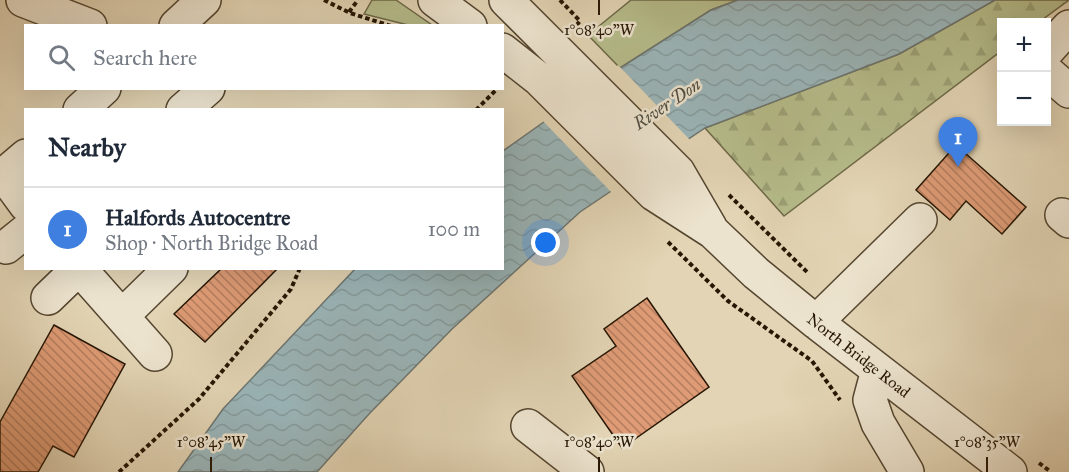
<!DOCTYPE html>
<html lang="en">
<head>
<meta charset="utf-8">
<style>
  body { margin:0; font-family:"IM FELL Great Primer",serif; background:#f6f6f7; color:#1f2937 }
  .controls { position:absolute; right:18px; top:18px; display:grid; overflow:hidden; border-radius:0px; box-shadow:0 6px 24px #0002 }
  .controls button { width:54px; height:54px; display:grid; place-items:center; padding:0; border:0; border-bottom:2px solid #e0e1e3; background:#fff; color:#1f2937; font:30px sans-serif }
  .you { position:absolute; left:546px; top:243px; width:21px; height:21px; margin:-15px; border:4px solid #fff; border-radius:50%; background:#1a73e8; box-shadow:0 0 0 9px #1a73e833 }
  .badge { display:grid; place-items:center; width:39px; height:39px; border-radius:50%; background:#ea580c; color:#fff; font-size:20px; font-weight:700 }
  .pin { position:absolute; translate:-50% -50px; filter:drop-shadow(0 2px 3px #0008) }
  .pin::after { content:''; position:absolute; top:32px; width:21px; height:18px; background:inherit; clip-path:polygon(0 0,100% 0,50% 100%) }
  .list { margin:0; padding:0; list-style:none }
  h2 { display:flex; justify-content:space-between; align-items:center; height:78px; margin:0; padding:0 24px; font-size:26px }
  h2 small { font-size:20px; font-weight:400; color:#747a83 }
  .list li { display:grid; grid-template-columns:39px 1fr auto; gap:18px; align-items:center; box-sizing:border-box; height:84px; padding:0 24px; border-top:2px solid #e0e1e3 }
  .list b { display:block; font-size:22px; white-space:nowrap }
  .list p { margin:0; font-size:20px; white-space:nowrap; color:#747a83 }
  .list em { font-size:20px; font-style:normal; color:#747a83 }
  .icon { flex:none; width:33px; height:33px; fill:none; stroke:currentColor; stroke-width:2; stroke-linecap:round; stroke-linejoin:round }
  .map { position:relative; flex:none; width:1069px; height:472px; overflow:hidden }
  .search { position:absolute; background:#fff; box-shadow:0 6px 24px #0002; left:24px; top:24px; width:480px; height:66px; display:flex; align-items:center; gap:15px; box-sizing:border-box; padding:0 21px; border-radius:0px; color:#747a83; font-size:22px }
  .panel { position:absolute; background:#fff; box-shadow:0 6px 24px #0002; left:24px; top:108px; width:480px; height:162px; border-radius:0px }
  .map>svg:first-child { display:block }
  .green { fill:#b6bc8b; stroke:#6e6948; stroke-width:1.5 }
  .forest { fill:url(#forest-firs); stroke:#6e6948; stroke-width:1.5 }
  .water { fill:url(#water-waves); stroke:#6c7571; stroke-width:1.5 }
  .pier { fill:#e2d4b4 }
  .building { fill:url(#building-back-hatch); stroke:#261604; stroke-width:1.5 }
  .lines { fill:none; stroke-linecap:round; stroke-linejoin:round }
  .minor-casing { stroke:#554630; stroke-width:36 }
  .path { stroke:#261604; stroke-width:4; stroke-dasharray:4.5 3; stroke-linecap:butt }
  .minor { stroke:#ece3ce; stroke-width:33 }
  .ticks { fill:none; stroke:#261604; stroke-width:2 }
  .labels { text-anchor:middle; stroke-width:5; stroke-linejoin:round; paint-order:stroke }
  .street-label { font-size:16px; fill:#261604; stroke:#ece3ce }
  .water-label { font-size:18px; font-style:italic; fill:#4f4e43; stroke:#ece3ce }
  .ticks-label { font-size:15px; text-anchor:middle; fill:#261604; stroke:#ece3ce; stroke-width:5; stroke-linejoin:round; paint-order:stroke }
</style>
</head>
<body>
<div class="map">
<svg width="1069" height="472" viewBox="0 0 1069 472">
  <defs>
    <pattern id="forest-firs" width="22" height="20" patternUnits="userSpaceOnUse" patternTransform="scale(1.5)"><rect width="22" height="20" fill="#b6bc8b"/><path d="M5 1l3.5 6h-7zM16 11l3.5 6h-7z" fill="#9ca176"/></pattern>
    <pattern id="water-waves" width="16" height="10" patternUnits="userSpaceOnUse" patternTransform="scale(1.5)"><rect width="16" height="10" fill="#9ab5b9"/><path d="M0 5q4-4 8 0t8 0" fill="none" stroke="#859b9d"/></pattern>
    <pattern id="building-back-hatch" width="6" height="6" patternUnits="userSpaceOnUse" patternTransform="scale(1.5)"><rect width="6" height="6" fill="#de9b75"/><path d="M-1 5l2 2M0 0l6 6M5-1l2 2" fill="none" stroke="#b47d5e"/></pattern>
  </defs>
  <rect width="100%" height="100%" fill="#e2d4b4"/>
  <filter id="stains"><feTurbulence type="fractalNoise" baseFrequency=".00333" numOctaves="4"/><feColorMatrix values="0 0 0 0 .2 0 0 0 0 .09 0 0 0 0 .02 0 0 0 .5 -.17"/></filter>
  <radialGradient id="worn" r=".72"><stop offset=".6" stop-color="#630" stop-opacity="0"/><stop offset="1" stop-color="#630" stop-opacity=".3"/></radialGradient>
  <path class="green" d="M372 0H396L432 25H408L364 14Z
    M631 0H738L711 10 620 68 588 35Z"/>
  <path class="forest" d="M995 0H1069L1039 22H1002L1001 51 784 216 705 128 899 54Z"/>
  <path class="water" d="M738 0H995L899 54 705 128 580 212 452 329 369 414 317 472H178L223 409 355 269 502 268 503 151 620 68 711 10Z"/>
  <path class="pier" d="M618 65 691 141 613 194 542 120Z"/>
  <path class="building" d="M956 145 1026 207 1002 234 966 201 950 220 916 190Z
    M222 268H278L205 342 174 314Z
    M647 298 709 387 622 448 572 376 616 346 604 329Z
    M54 325 125 364 74 457 53 446 38 472H0V422Z"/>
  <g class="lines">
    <g class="minor-casing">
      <path id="minor" d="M23 0 90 26
        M435 0 470 26
        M506 0 678 172 710 227
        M176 26 204 0
        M502 50 539 79 654 194 713 232 756 273 816 322 1010 472
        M1046 52 1069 27
        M1046 71 1069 91
        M80 110 104 88
        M183 110 208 88
        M4 175 26 205
        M0 178 26 156
        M1062 215 1069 221
        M6 247 26 231
        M79 268 155 354
        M48 298 79 268
        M122 316 171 268
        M816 322 920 220
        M878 370 870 400 878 423 907 472
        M528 426 587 472"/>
    </g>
    <path class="path" d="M324 0 350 13 391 26
      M560 0 580 21 575 27
      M349 12 358 0
      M476 110 498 88
      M729 195 807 272
      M668 242 728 301 812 361 840 400
      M1039 463 1051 472
      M119 472 199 399 291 289 300 268"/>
    <use href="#minor" class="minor"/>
  </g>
  <path class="ticks" d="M599 0V15M211 457V472M599 457V472M987 457V472"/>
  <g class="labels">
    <g class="street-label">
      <text transform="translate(859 355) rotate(38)" y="6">North Bridge Road</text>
    </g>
    <g class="water-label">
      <text transform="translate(667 104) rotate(-34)" y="6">River Don</text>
    </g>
  </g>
  <g class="ticks-label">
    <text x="599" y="35">1°08'40"W</text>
    <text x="211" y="447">1°08'45"W</text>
    <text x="599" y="447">1°08'40"W</text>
    <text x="987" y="447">1°08'35"W</text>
  </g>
  <rect width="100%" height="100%" filter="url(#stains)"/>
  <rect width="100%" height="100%" fill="url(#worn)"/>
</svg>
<div class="controls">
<button>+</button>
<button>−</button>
</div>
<div class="you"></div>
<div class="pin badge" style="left:958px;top:167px;background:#3f7fe0">1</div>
<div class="search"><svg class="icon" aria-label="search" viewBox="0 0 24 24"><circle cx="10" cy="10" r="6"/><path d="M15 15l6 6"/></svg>Search here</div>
<section class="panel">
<h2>Nearby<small></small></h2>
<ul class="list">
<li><span class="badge" style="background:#3f7fe0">1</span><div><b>Halfords Autocentre</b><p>Shop · North Bridge Road</p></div><em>100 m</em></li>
</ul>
</section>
</div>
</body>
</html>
